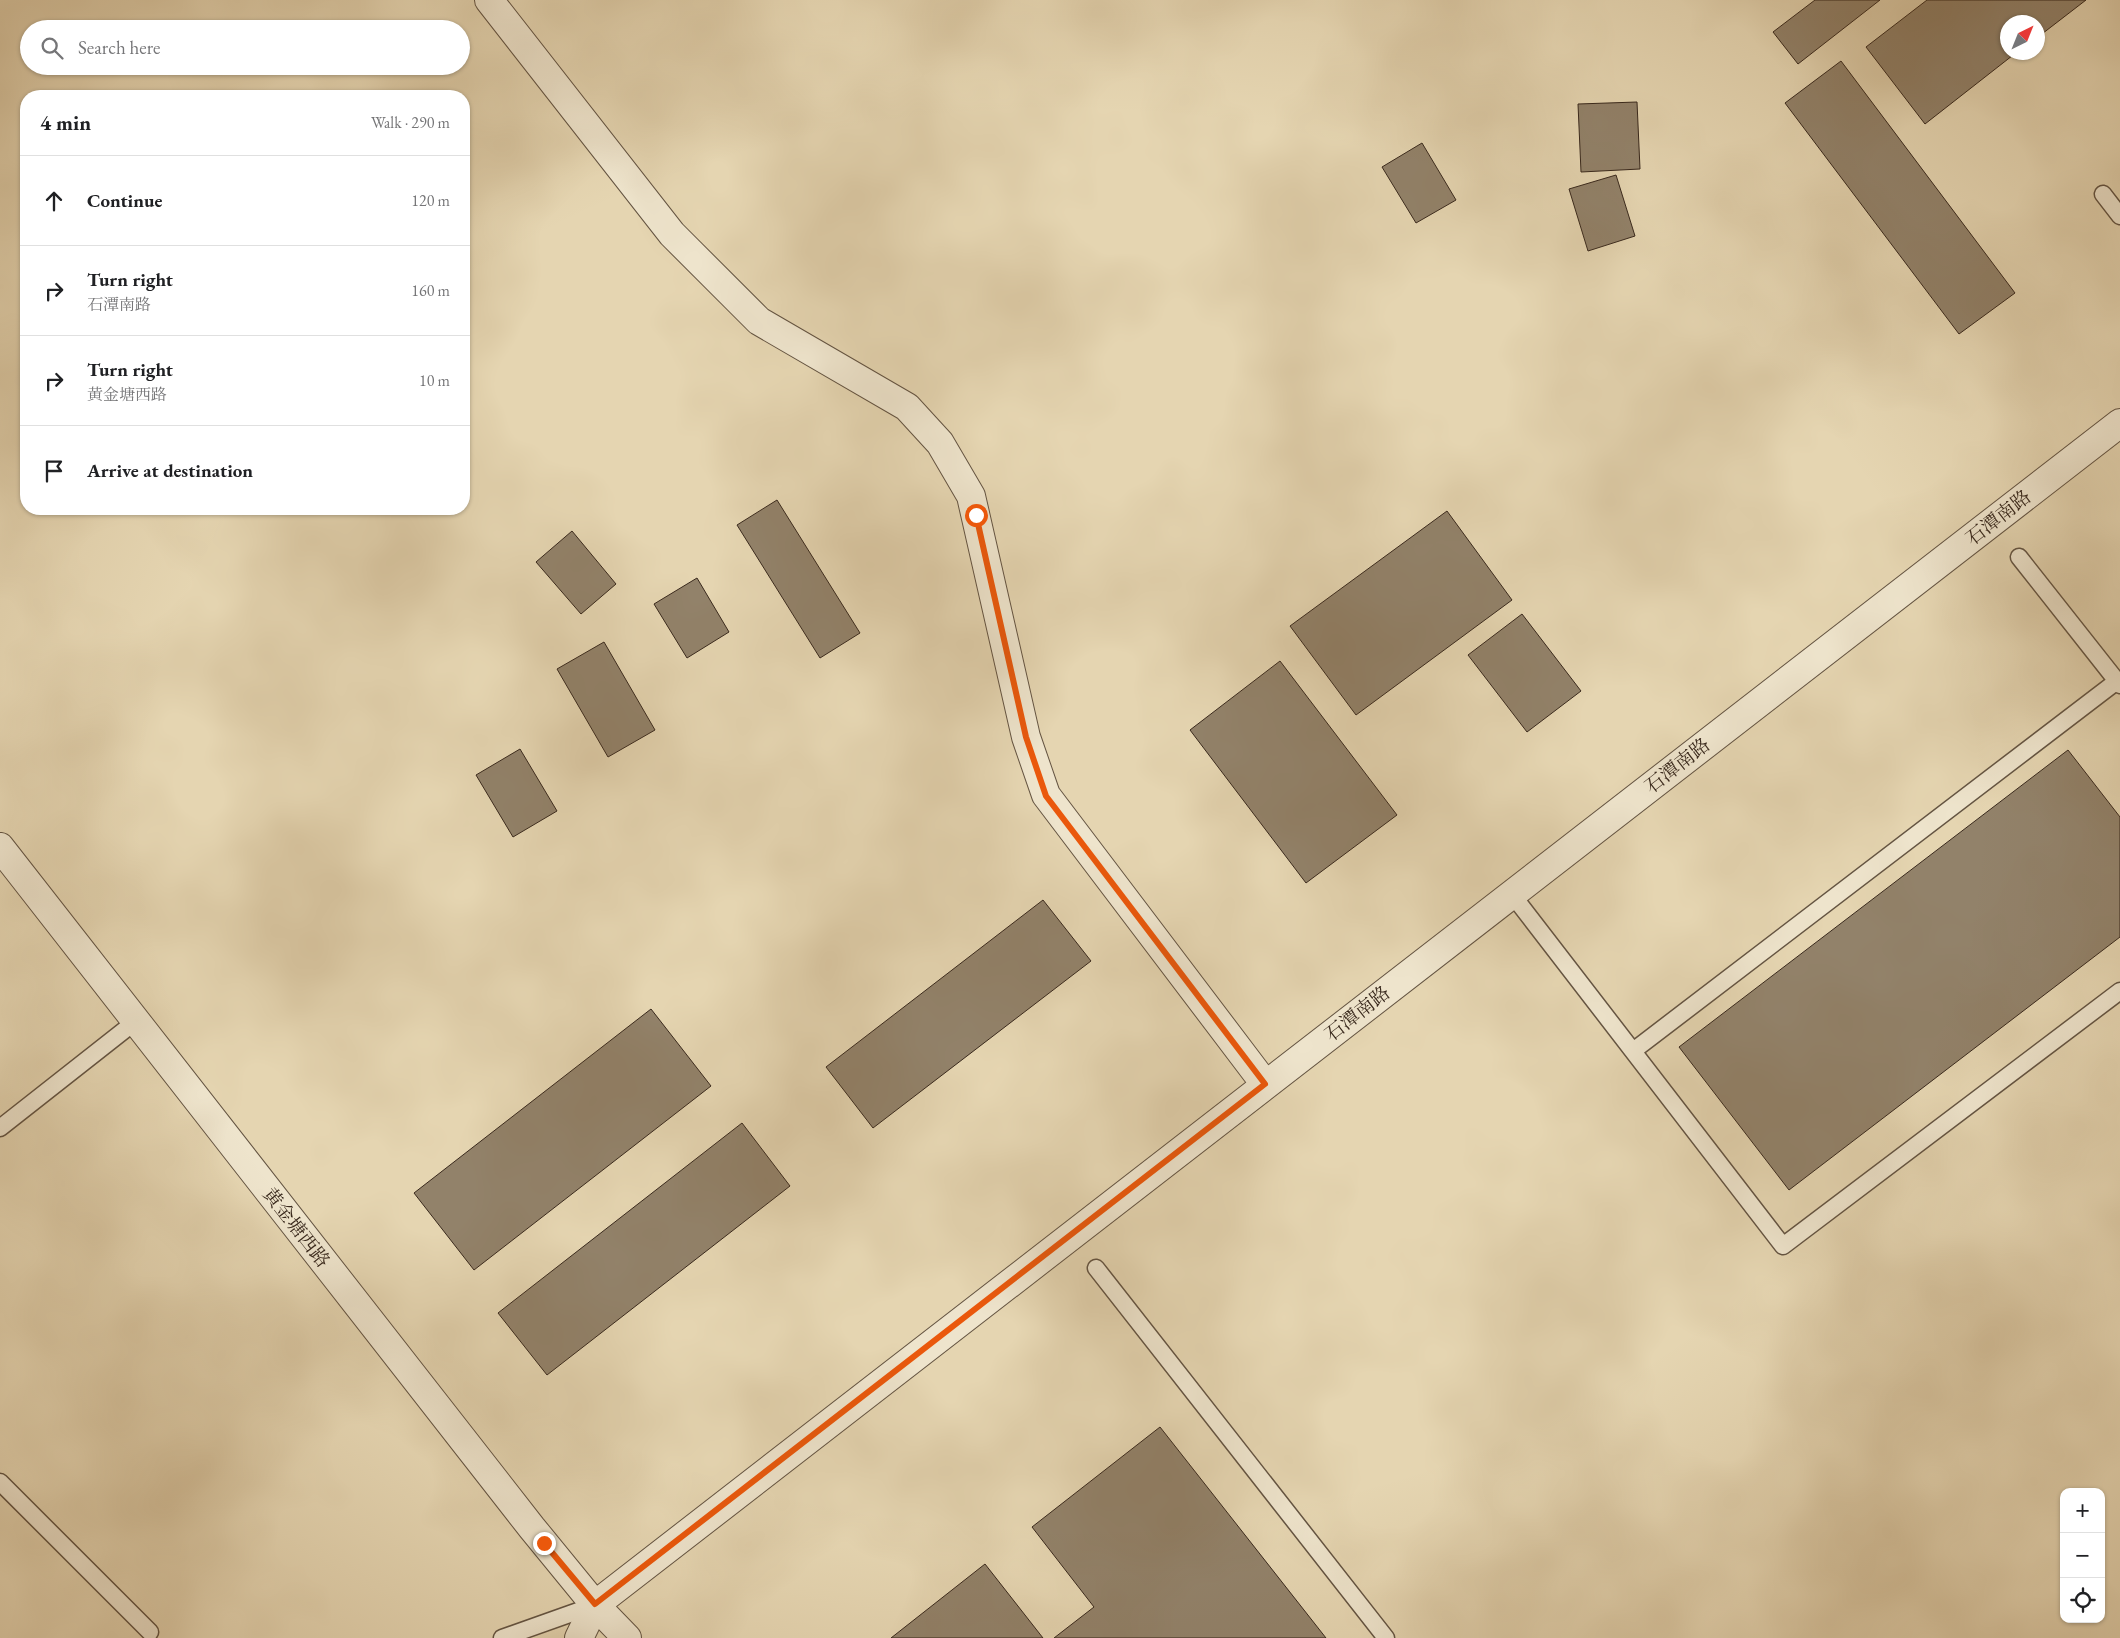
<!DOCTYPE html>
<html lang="en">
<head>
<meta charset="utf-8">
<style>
  body { margin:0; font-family:"EB Garamond","Noto Serif SC",serif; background:#f6f6f6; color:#202124 }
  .controls { position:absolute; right:15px; bottom:15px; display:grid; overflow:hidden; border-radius:10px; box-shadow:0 1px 4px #0004 }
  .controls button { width:45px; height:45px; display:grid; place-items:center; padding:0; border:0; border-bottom:1px solid #e0e0e0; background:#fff; color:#202124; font:25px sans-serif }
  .compass { position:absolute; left:2000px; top:15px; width:45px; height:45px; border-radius:50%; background:#fff; box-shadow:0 1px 4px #0004; rotate:43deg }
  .stop { position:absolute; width:15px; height:15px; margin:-11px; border:4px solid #ea580c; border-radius:50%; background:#fff }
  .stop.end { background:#ea580c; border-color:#fff; box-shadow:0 1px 5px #0008 }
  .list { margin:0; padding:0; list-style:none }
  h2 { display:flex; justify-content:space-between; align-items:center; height:65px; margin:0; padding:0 20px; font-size:21px }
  h2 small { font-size:16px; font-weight:400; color:#757577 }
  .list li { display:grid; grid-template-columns:32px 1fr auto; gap:15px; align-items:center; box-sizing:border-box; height:90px; padding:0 20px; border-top:1px solid #e0e0e0 }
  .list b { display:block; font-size:19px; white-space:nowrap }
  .list p { margin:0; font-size:16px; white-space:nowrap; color:#757577 }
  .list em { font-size:16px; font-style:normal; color:#757577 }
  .icon { flex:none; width:28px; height:28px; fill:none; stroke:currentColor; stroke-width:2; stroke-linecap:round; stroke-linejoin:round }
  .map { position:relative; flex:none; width:2120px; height:1638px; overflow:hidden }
  .search { position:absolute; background:#fff; box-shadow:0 1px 4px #0004; left:20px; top:20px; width:450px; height:55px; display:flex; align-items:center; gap:12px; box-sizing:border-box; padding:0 18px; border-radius:28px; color:#757577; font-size:19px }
  .panel { position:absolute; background:#fff; box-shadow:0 1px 4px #0004; left:20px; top:90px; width:450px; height:425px; border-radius:20px }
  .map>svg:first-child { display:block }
  .building { fill:#92826a; stroke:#39291d }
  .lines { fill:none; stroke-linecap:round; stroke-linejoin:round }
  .service-casing { stroke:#645442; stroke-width:19 }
  .minor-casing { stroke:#645442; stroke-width:30 }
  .tertiary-casing { stroke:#645442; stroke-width:30 }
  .service { stroke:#eee4cc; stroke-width:16 }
  .minor { stroke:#eee4cc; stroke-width:28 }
  .tertiary { stroke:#eee4cc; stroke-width:28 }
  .route { stroke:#ea580c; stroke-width:6 }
  .labels { text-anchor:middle; stroke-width:4.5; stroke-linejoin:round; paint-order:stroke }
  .street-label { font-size:19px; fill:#39291d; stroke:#eee4cc }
</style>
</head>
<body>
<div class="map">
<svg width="2120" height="1638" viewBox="0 0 2120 1638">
  <rect width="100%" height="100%" fill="#e5d5b1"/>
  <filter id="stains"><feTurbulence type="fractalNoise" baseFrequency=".004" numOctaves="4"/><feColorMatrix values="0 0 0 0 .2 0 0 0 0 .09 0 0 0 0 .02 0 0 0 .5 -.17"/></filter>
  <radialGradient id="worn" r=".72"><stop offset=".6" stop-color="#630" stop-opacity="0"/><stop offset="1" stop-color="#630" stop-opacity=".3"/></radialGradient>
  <path class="building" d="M1815 0H1880L1798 64 1773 32Z
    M1927 0H2086L2038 37V22H2008V52H2017L1925 124 1866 47Z
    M1841 61 2015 293 1959 334 1785 103Z
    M1637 102 1640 169 1581 172 1578 104Z
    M1422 143 1456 200 1416 223 1382 167Z
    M1616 175 1635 236 1588 251 1569 189Z
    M777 500 860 633 820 658 737 525Z
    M1447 511 1512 600 1356 715 1290 626Z
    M572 531 616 584 581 614 536 562Z
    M697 578 729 632 687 658 654 604Z
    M1522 614 1581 691 1527 732 1468 655Z
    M604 642 655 730 608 757 557 669Z
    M1280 661 1397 815 1306 883 1190 730Z
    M520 749 557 811 513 837 476 775Z
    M2068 750 2120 817V937L1789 1190 1679 1047Z
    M1043 900 1091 961 873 1128 826 1067Z
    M651 1009 711 1086 474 1270 414 1193Z
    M742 1123 790 1186 547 1375 498 1313Z
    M1160 1427 1326 1638H1054L1094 1607 1032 1527Z
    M985 1564 1043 1638H891Z"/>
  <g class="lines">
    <g class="service-casing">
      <path id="service" d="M2103 194 2120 216
        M2019 557 2120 685
        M1511 893 1783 1246 2120 991
        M1633 1051 2117 681
        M0 1128 136 1021
        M1096 1268 1386 1638
        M0 1482 150 1632
        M502 1638 595 1605"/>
    </g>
    <g class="minor-casing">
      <path id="minor" d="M489 0 672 234 759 321 907 407 940 443 971 496 1026 737 1046 795 1265 1084"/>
    </g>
    <g class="tertiary-casing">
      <path id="tertiary" d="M0 847 532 1528 595 1605 627 1638
        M579 1638 595 1605 2120 423"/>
    </g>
    <use href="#service" class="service"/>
    <use href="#minor" class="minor"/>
    <use href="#tertiary" class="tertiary"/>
  </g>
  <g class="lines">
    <path class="route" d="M544 1543 595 1604 1265 1084 1046 796 1026 737 976 515"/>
  </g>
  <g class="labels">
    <g class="street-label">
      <text transform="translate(1998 517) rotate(-38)" y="7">石潭南路</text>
      <text transform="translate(1677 765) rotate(-38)" y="7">石潭南路</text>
      <text transform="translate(1357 1013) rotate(-38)" y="7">石潭南路</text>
      <text transform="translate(297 1227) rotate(52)" y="7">黄金塘西路</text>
    </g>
  </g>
  <rect width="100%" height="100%" filter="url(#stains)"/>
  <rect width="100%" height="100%" fill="url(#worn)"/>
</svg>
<div class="controls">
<button>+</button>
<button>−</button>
<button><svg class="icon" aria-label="locate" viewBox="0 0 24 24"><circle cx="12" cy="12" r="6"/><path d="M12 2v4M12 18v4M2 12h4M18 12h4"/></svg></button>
</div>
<svg class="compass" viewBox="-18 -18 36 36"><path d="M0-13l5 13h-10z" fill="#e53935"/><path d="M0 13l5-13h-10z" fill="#757577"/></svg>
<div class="stop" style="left:976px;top:515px"></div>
<div class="stop end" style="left:544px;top:1543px"></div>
<div class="search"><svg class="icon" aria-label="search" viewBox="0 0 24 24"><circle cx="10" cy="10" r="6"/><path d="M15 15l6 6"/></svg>Search here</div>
<section class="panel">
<h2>4 min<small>Walk · 290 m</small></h2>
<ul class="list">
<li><svg class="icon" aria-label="ahead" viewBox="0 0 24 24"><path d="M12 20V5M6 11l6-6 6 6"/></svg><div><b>Continue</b></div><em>120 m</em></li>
<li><svg class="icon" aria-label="right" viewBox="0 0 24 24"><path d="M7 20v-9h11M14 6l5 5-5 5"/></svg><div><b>Turn right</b><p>石潭南路</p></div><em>160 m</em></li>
<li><svg class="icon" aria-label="right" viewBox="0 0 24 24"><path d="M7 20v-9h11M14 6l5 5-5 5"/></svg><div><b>Turn right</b><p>黄金塘西路</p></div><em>10 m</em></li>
<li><svg class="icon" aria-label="arrive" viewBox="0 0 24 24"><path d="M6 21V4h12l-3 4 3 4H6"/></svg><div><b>Arrive at destination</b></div></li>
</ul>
</section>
</div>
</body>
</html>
